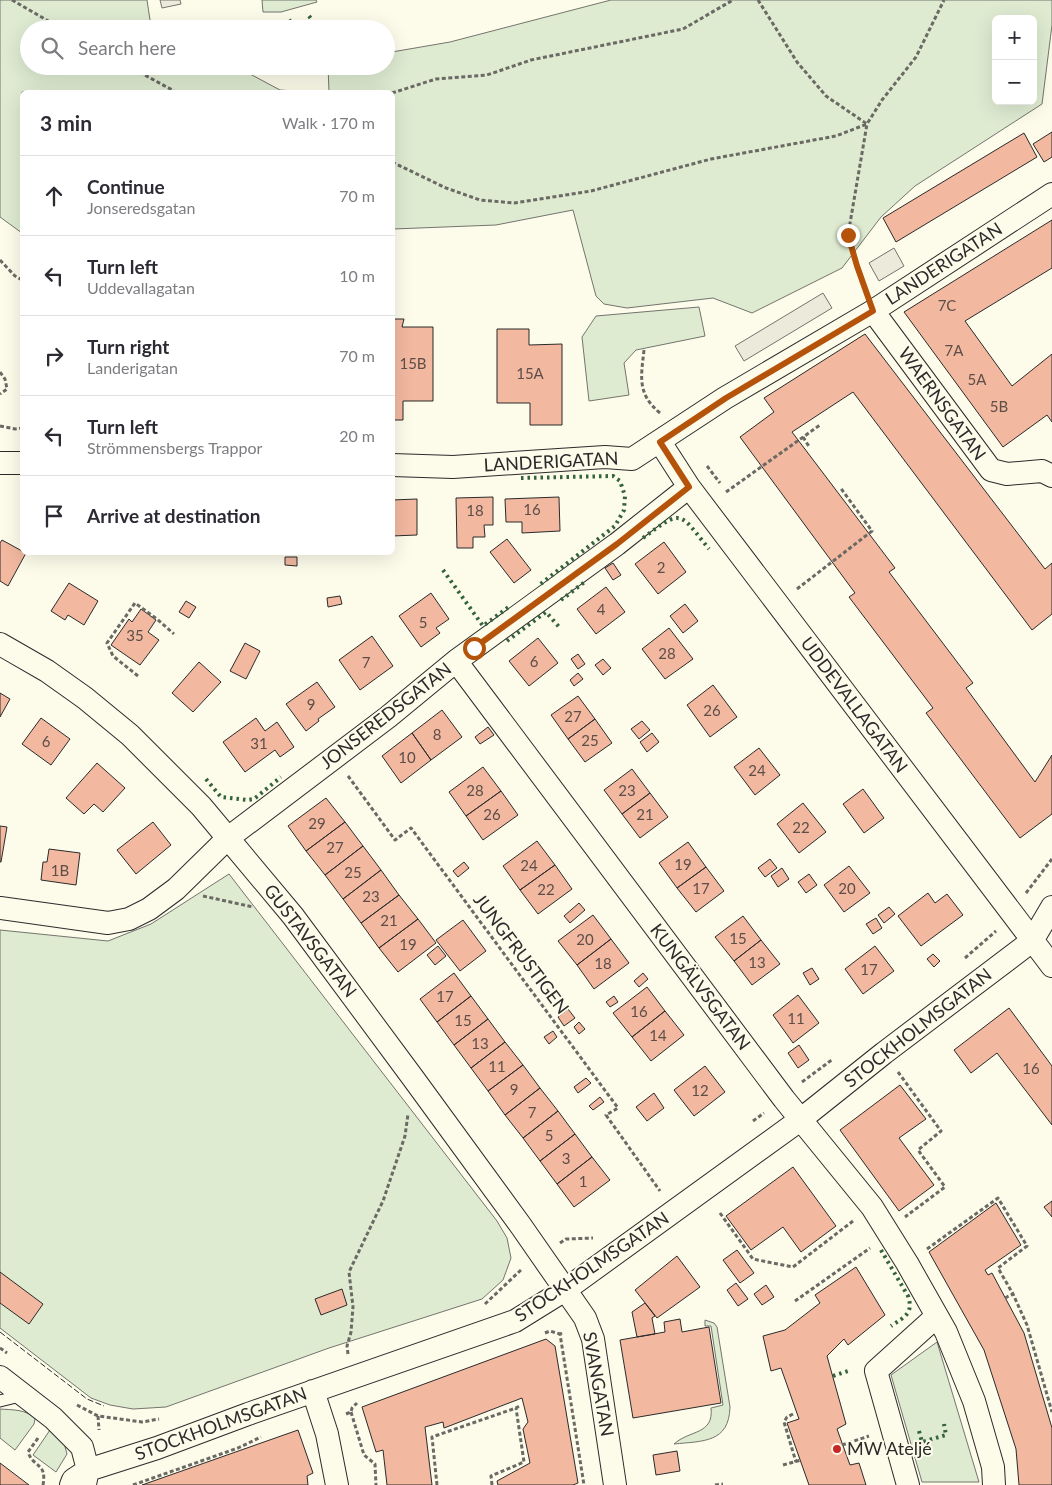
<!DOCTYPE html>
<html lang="en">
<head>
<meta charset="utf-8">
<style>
  body { margin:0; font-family:Lato,sans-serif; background:#f7f7f7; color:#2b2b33 }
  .controls { position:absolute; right:15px; top:15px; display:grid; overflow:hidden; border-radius:8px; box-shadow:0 5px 20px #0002 }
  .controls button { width:45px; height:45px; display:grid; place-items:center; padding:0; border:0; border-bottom:1px solid #e1e1e2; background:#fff; color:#2b2b33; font:25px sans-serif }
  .stop { position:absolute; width:15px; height:15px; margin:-11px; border:4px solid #b45309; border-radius:50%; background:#fff }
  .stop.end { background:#b45309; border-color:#fff; box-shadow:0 1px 5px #0008 }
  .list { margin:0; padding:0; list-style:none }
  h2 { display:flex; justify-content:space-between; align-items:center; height:65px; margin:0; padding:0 20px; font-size:21px }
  h2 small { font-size:16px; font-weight:400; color:#7c7c81 }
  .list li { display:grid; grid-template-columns:32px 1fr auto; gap:15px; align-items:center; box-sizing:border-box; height:80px; padding:0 20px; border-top:1px solid #e1e1e2 }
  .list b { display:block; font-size:19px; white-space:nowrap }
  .list p { margin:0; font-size:16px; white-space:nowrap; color:#7c7c81 }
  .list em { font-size:16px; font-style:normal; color:#7c7c81 }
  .icon { flex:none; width:28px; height:28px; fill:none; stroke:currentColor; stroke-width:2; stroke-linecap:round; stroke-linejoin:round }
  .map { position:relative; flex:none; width:1052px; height:1485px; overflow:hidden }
  .search { position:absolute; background:#fff; box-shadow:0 5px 20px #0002; left:20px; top:20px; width:375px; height:55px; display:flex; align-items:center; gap:12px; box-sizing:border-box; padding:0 18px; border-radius:28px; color:#7c7c81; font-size:19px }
  .panel { position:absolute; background:#fff; box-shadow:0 5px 20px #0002; left:20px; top:90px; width:375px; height:465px; border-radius:8px }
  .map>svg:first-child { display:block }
  .green { fill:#deebd1; stroke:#74746e; fill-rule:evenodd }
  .parking { fill:#eceadb; stroke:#74746e }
  .building { fill:#f2b8a0; stroke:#2b2b2b }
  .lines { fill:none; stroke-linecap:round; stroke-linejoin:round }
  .service-casing { stroke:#2b2b2b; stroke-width:13 }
  .minor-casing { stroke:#2b2b2b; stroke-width:24 }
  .path { stroke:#6a6964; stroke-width:3; stroke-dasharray:4 2.5; stroke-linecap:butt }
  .service { stroke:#fdfbea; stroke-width:11 }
  .minor { stroke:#fdfbea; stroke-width:22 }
  .hedge { stroke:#34623c; stroke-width:4; stroke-dasharray:2.5 4; stroke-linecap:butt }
  .fence { stroke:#2b2b2b; stroke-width:1; stroke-dasharray:6 2.5; stroke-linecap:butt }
  .route { stroke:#b45309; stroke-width:6 }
  .poi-dot { fill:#c62828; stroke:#fdfbea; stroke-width:2 }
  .labels { text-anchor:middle; stroke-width:4; stroke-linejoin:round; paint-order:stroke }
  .number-label { font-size:15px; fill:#5d4e48 }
  .street-label { font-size:18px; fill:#2b2b2b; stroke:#fdfbea }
  .poi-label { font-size:18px; fill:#2b2b2b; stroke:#fdfbea; text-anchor:start }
</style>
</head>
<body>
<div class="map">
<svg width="1052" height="1485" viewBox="0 0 1052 1485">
  <rect width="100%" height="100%" fill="#fdfbea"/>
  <path class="green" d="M0 0H147L150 20 147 29H29V66H188L193 68 235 66 280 90 308 92H22V233L0 217Z
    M262 0H316L317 2 281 12H263Z
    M611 0H1052V25L1042 104 915 186 881 217 842 268 752 313 713 298 627 308 604 304 596 296 573 210 496 225 393 229 392 92H329L328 66H386V53L450 42ZM996 19H1033V101H996Z
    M699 307 705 336 636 350 624 363 629 395 589 401 582 337 596 316Z
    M229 874 497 1221 507 1238 511 1258 503 1280 482 1299 329 1348 166 1407 133 1409 110 1405 91 1398 0 1328V930L108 941 151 924Z
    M705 1320 714 1323 717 1327 730 1407C729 1443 703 1441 674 1444 689 1430 714 1435 711 1408L723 1405 711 1326H705Z
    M937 1342 979 1482H922L891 1375Z
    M0 1409C12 1410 27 1409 35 1419L34 1424 15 1450 0 1438Z
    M50 1430 64 1443 67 1454 56 1472 33 1455Z"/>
  <path class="parking" d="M160 0H180L181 4 162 8Z
    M894 248 904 266 879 281 869 263Z
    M823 293 832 308 744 361 735 346Z"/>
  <path class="building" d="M1052 132V157L1044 162 1033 144Z
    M1024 133 1037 157 896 242 883 218Z
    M1052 220V268L965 321 1012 386 1052 354V422L1047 415 1003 447 904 312Z
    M392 319H404L402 327H433V401H403V420H392Z
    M497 329H529V345L562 344V425H530V403H497Z
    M865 334 1045 569 1052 563V614L1032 630 853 392 792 432 895 568 889 572 973 683 966 688 1035 782 1052 755V814L1020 838 926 713 933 708 849 597 855 593 740 437 774 412 764 398Z
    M493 497V525H484L485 537H473V548H457L456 498Z
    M559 497 560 531 522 533V522H506L505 499Z
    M417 499V535L392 536V500Z
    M507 539 531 570 514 583 490 552Z
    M2 540 22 551V552L26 553 8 586 0 581V543Z
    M664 542 686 572 658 594 635 564Z
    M285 557H297V566L285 565Z
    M613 563 621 575 613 580 605 568Z
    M69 583 98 601 84 625 68 615 65 620 51 611Z
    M606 587 625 612 596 634 577 609Z
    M431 593 449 619 436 628 440 633 421 647 399 616Z
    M340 596 342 604 328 607 327 598Z
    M186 601 196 607 189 618 179 612Z
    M685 604 698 621 683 633 670 616Z
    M141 609 156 620 148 632 159 640 140 665 111 645 129 619 132 622Z
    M669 628 693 659 665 679 642 649Z
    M372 636 393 666 360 690 339 660Z
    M538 638 558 663 529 686 509 661Z
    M245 643 260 651 246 679 230 671Z
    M578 654 585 664 578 669 571 659Z
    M603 659 611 668 603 675 595 665Z
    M199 662 221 682 193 712 172 693Z
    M578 673 583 679 574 686 570 680Z
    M317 682 335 707 318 719 319 721 306 731 286 704Z
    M713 685 737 717 710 737 687 705Z
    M0 693 10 699 0 717Z
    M578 696 595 719 568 739 551 715Z
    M442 710 462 737 431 760 412 733Z
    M41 718 70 739 51 765 22 744Z
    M256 718 265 731 277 722 294 747 280 757 275 750 245 772 223 742Z
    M595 719 612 743 585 762 568 739Z
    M642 721 650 730 639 739 631 729Z
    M488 727 494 735 480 744 475 737Z
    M412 733 431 760 401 783 382 756Z
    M652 733 659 742 647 752 640 742Z
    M759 748 780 775 755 795 734 767Z
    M97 763 125 788 103 812 94 804 84 814 66 798Z
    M483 767 501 791 466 816 449 792Z
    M632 769 650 793 622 814 604 790Z
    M863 789 884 818 864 833 843 804Z
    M501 791 518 815 483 840 466 816Z
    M650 793 668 817 640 838 622 814Z
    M326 798 345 822 306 851 288 826Z
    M803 803 826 832 799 853 777 824Z
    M153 822 171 845 136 874 117 850Z
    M345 822 363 846 325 875 306 851Z
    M0 826 7 827 1 862H0Z
    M537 841 555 865 520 890 503 866Z
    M688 842 706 867 677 888 659 863Z
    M363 846 381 870 343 899 325 875Z
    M49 849 80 853 76 885 41 880 43 862H47Z
    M770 859 777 868 765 877 758 868Z
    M464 862 469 868 458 877 453 871Z
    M555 865 572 889 538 914 520 890Z
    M849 866 870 893 844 912 824 885Z
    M706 867 724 891 696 912 677 888Z
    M782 868 789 879 778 887 771 876Z
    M381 870 399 895 361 923 343 899Z
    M809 874 817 885 806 893 798 882Z
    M928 893 935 903 947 894 963 915 921 946 898 916Z
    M399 895 418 919 379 948 361 923Z
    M579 903 585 910 570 923 564 916Z
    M889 907 895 914 884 923 878 915Z
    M593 915 611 939 577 965 558 941Z
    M743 916 761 940 734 961 715 937Z
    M876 918 882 928 873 934 866 924Z
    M418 919 436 943 398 972 379 948Z
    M463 920 486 951 460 971 436 940Z
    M611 939 629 963 594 989 577 965Z
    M761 940 780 964 752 985 734 961Z
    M438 946 446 956 435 965 427 955Z
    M875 946 894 971 863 994 845 969Z
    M933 954 940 961 934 967 927 959Z
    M812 968 819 979 810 985 803 973Z
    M454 973 471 996 437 1022 420 999Z
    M643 973 648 979 639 987 634 981Z
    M647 987 665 1011 632 1037 613 1013Z
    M798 995 819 1023 793 1043 773 1015Z
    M471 996 488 1019 454 1045 437 1022Z
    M614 996 618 1002 610 1007 606 1002Z
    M1009 1008 1052 1066V1125L997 1053 971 1073 954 1050Z
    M568 1009 575 1018 564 1026 558 1017Z
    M665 1011 684 1035 651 1061 632 1037Z
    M488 1019 505 1042 471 1068 454 1045Z
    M579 1022 585 1029 579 1034 574 1027Z
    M553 1031 557 1037 549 1044 544 1037Z
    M505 1042 523 1065 488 1091 471 1068Z
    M799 1045 809 1060 798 1068 788 1053Z
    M523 1065 540 1088 505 1115 488 1091Z
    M705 1066 725 1092 694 1116 674 1090Z
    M586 1078 591 1083 578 1093 574 1087Z
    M900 1085 926 1119 899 1138 934 1185 899 1211 840 1130Z
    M540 1088 558 1111 523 1138 505 1115Z
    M654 1093 664 1108 647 1121 636 1107Z
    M600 1097 604 1102 593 1110 589 1106Z
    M558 1111 575 1134 540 1161 523 1138Z
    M575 1134 592 1157 557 1184 540 1161Z
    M592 1157 610 1180 574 1207 557 1184Z
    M793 1167 836 1226 801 1252 783 1227 751 1250 726 1216Z
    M1052 1201V1217L1044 1207Z
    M996 1203 1021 1245 985 1270 988 1275 992 1273 1024 1333 1052 1428V1485H1019L1016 1449 984 1350 929 1252Z
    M737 1250 754 1273 740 1283 723 1260Z
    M677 1256 700 1287 657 1318 635 1290Z
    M856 1267 885 1315 848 1345 844 1339 827 1356 846 1424 837 1429 850 1465 859 1463 866 1485H809L787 1423 799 1419 781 1368 771 1371 763 1336 785 1330 820 1303 815 1295Z
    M0 1272 43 1304 29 1324 0 1303Z
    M736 1283 748 1299 738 1306 727 1290Z
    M766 1285 774 1297 762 1305 754 1294Z
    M342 1289 347 1305 321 1315 315 1299Z
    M645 1303 655 1316 652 1318 655 1334 637 1337 632 1312Z
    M680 1319 682 1332 709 1327 721 1403 633 1418 620 1340 665 1332 664 1322Z
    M546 1339 555 1346 578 1483 573 1485H498L497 1481 530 1463 523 1429 528 1422 522 1398 444 1428 443 1422 425 1427 432 1485H387L383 1450 376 1452 362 1407Z
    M298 1430 313 1473 307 1476 308 1485H142Z
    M677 1451 680 1471 656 1475 653 1455Z
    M0 1463 29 1485H0Z"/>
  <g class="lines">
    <g class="service-casing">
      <path id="service" d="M0 1401 24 1395"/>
    </g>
    <g class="minor-casing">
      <path id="minor" d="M873 311 991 470 1007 474 1042 471 1052 476
        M660 442 689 487 1052 966
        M0 463H22
        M392 465 453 467 605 457 632 459 725 398 873 311 1052 194
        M0 644 47 671 85 698 130 735 201 806 293 916 413 1078 521 1226 585 1318 593 1339 615 1485
        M456 661 784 1099 872 1207 907 1263 946 1332 974 1401 993 1467 994 1485
        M0 908 108 923 129 919 149 909 176 889 228 838 388 717 456 661 617 544 689 487
        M0 1377 53 1418 82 1447 88 1470 85 1484
        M313 1391 327 1434 337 1485
        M71 1485 73 1480 88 1470 157 1448 248 1414 515 1321 565 1290 800 1120 884 1053 1032 941 1052 907
        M908 1485 876 1371 937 1316"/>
    </g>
    <path class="path" d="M12 0 62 29
      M758 0 797 62 826 96 867 124 848 235 857 266 865 289
      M128 66 176 92
      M392 93 436 79 487 75 531 60 683 29 733 0
      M392 162 446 188 480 200 514 203 591 191 711 159 836 136 867 124 882 100 916 57 944 0
      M0 260 15 276 22 280
      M644 350C641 377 637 394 660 413
      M0 372 5 379 7 389 0 394
      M0 426 15 429 22 428
      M803 437 810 448
      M707 466 720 483
      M726 492 820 425
      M797 589 872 531 840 487
      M138 676 113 656 107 643 135 603 157 619 174 634
      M348 776 395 840 411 828 618 1108 606 1115 660 1191
      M1026 893 1052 859
      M203 896 253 907
      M965 958 996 931
      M898 1072 941 1131 918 1150 945 1187 905 1217
      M802 1082 833 1059
      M753 1121 764 1113
      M720 1213 753 1259 793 1267 853 1221
      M560 1243 566 1239 593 1238
      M927 1249 998 1198 1027 1246 998 1268 1013 1294 1027 1325 1052 1412
      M1005 1298 1013 1294
      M795 1301 870 1248
      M485 1304 522 1269
      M545 1333 550 1331 560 1334
      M562 1333 560 1334 584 1485
      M0 1348 7 1353
      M348 1354 347 1346 351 1332 353 1307 349 1272 383 1201 405 1136 408 1114
      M77 1405 98 1416 142 1422 159 1419
      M351 1412 364 1455 375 1464 376 1485
      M346 1414 351 1412 352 1408 357 1403
      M793 1414 787 1417 784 1422 796 1462
      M98 1416 99 1430
      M38 1438 28 1452C34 1469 47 1462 43 1485
      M842 1445 869 1436
      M783 1465 801 1460
      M133 1485 238 1448 261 1437
      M437 1485 432 1437 516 1408 521 1405
      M492 1485 491 1476 524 1462 516 1408
      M715 1485 723 1484"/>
    <use href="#service" class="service"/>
    <use href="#minor" class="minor"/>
    <path class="hedge" d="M309 16 312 20V29
      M279 29 292 20
      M521 478 613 476 620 481 625 496 624 510 615 526 538 586
      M643 538C683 508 679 512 709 549
      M443 570 483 626 510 606
      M561 600 586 581
      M507 641 546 612 560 628
      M206 779 221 797 247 800 254 799 281 777
      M881 1250 908 1296C914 1314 904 1317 891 1326
      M833 1376 848 1371
      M919 1431 922 1442 946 1435 944 1424"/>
    <path class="fence" d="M0 1332 87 1399 104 1406"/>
  </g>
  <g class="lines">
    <path class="route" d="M474 648 617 544 689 487 660 442 726 398 873 311 857 266 848 235"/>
  </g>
  <circle class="poi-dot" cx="837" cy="1449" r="5"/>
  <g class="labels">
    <g class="number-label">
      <text x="947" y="311">7C</text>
      <text x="954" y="356">7A</text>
      <text x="413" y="369">15B</text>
      <text x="530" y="379">15A</text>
      <text x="977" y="385">5A</text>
      <text x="999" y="412">5B</text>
      <text x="532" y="515">16</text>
      <text x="475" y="516">18</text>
      <text x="661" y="573">2</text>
      <text x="601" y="615">4</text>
      <text x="423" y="628">5</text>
      <text x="135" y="641">35</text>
      <text x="667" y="659">28</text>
      <text x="534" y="667">6</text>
      <text x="366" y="668">7</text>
      <text x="311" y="710">9</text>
      <text x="712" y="716">26</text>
      <text x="573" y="722">27</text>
      <text x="437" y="740">8</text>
      <text x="590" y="746">25</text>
      <text x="46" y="747">6</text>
      <text x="259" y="749">31</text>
      <text x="407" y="763">10</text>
      <text x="757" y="776">24</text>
      <text x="475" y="796">28</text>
      <text x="627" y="796">23</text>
      <text x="492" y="820">26</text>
      <text x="645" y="820">21</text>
      <text x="317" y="829">29</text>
      <text x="801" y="833">22</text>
      <text x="335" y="853">27</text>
      <text x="683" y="870">19</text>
      <text x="529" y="871">24</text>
      <text x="60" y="876">1B</text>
      <text x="353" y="878">25</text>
      <text x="701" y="894">17</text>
      <text x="847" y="894">20</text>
      <text x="546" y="895">22</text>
      <text x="371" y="902">23</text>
      <text x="389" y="926">21</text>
      <text x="738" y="944">15</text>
      <text x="585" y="945">20</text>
      <text x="408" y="950">19</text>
      <text x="757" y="968">13</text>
      <text x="603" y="969">18</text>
      <text x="869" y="975">17</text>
      <text x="445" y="1002">17</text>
      <text x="639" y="1017">16</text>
      <text x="796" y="1024">11</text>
      <text x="463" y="1026">15</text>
      <text x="658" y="1041">14</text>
      <text x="480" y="1049">13</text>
      <text x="497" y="1072">11</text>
      <text x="1031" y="1074">16</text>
      <text x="514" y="1095">9</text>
      <text x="700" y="1096">12</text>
      <text x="532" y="1118">7</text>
      <text x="549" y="1141">5</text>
      <text x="566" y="1164">3</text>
      <text x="583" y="1187">1</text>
    </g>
    <g class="street-label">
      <text transform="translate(944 264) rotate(-33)" y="6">LANDERIGATAN</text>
      <text transform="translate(942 404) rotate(54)" y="6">WAERNSGATAN</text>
      <text transform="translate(551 462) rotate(-3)" y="6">LANDERIGATAN</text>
      <text transform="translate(854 705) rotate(53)" y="6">UDDEVALLAGATAN</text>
      <text transform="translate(386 716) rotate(-38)" y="6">JONSEREDSGATAN</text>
      <text transform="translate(310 941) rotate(52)" y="6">GUSTAVSGATAN</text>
      <text transform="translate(521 954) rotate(53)" y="6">JUNGFRUSTIGEN</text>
      <text transform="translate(700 987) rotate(53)" y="6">KUNGÄLVSGATAN</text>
      <text transform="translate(918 1028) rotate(-38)" y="6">STOCKHOLMSGATAN</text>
      <text transform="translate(592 1267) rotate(-34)" y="6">STOCKHOLMSGATAN</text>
      <text transform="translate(598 1384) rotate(80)" y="6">SVANGATAN</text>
      <text transform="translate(221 1424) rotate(-20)" y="6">STOCKHOLMSGATAN</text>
    </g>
    <g class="poi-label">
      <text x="847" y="1455">MW Ateljé</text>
    </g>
  </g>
</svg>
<div class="controls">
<button>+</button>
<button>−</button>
</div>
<div class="stop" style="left:474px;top:648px"></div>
<div class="stop end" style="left:848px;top:235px"></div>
<div class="search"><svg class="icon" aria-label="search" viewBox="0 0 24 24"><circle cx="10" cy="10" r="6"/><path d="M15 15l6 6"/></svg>Search here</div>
<section class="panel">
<h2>3 min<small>Walk · 170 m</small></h2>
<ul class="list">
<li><svg class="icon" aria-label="ahead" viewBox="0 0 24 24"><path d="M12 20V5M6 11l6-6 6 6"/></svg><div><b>Continue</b><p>Jonseredsgatan</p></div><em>70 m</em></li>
<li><svg class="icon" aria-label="left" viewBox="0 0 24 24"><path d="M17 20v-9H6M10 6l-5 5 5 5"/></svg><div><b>Turn left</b><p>Uddevallagatan</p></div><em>10 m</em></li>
<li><svg class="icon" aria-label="right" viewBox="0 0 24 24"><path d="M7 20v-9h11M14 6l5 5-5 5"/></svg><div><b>Turn right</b><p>Landerigatan</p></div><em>70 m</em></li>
<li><svg class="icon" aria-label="left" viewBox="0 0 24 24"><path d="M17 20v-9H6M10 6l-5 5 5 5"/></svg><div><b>Turn left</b><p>Strömmensbergs Trappor</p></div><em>20 m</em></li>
<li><svg class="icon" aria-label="arrive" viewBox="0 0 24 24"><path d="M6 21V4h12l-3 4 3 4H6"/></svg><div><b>Arrive at destination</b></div></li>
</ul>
</section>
</div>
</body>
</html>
